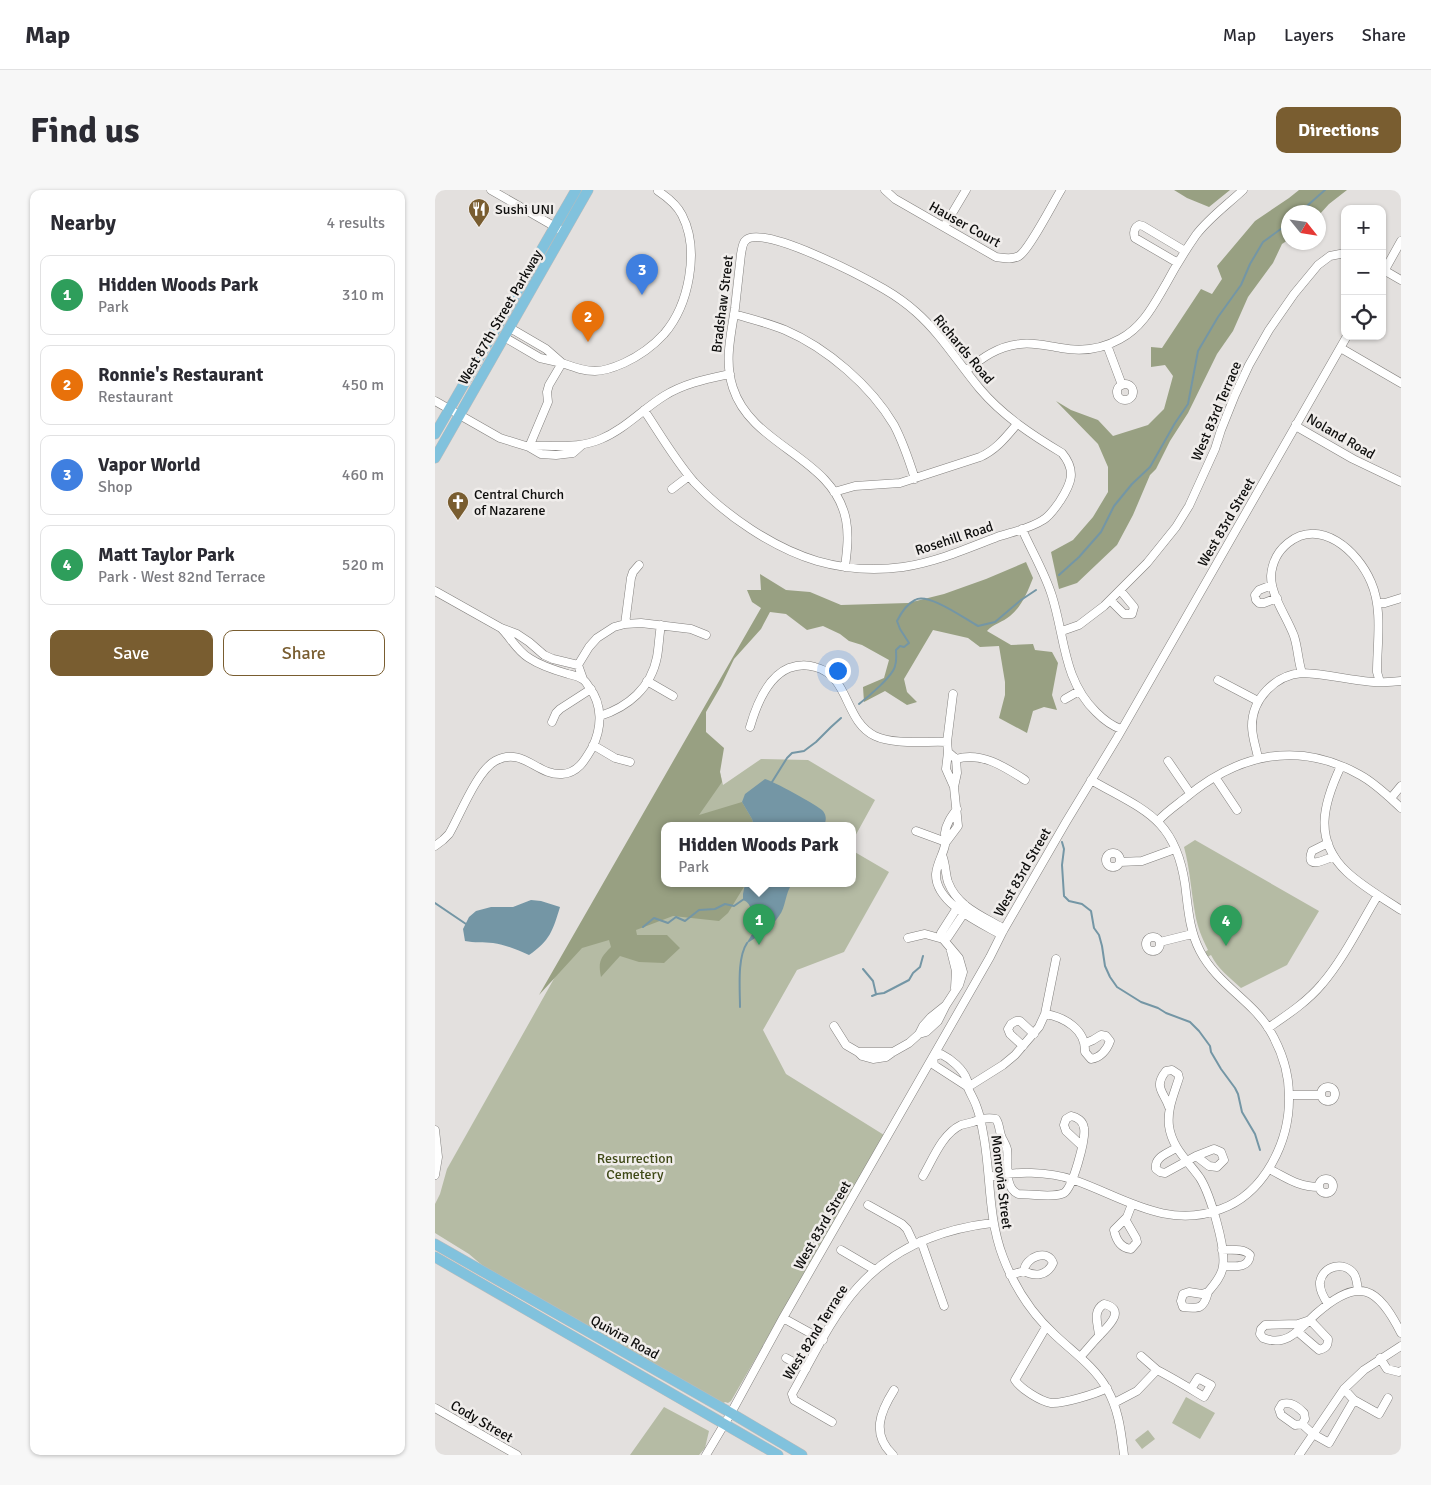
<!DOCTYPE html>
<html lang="en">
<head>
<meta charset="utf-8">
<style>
  body { margin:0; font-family:Signika,sans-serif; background:#f7f7f7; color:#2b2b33 }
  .controls { position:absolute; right:15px; top:15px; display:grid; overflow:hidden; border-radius:10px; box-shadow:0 1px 4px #0004 }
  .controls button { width:45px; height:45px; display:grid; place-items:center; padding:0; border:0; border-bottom:1px solid #e1e1e2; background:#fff; color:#2b2b33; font:25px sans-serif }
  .compass { position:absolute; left:846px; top:15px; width:45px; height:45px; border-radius:50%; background:#fff; box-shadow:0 1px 4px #0004; rotate:120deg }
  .you { position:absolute; left:402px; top:480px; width:18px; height:18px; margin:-12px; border:4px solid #fff; border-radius:50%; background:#1a73e8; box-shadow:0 0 0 8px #1a73e833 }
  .badge { display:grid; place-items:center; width:32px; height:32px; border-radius:50%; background:#795d30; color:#fff; font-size:16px; font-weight:700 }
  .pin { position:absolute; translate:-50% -41px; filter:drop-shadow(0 1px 2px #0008) }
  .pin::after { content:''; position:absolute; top:26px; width:18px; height:15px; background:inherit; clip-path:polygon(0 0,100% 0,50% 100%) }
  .popup { position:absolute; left:226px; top:632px; width:195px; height:65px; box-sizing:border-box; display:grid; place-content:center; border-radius:10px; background:#fff; filter:drop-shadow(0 1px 4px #0005); font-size:16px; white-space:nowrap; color:#7c7c81 }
  .popup b { font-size:19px; color:#2b2b33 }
  .popup::after { content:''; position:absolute; left:50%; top:100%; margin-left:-10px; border:10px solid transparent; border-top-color:#fff }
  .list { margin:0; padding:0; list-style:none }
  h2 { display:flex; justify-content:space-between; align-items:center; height:65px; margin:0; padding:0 20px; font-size:21px }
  h2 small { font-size:16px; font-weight:400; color:#7c7c81 }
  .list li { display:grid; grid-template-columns:32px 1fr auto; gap:15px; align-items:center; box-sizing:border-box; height:80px; margin:0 10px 10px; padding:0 10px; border:1px solid #e1e1e2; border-radius:10px }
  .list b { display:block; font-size:19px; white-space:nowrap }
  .list p { margin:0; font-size:16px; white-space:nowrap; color:#7c7c81 }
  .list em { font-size:16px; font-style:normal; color:#7c7c81 }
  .actions { display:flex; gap:10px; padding:15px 20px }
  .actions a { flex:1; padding:11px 0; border:1px solid #795d30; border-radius:10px; text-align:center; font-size:18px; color:#795d30 }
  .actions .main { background:#795d30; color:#fff }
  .icon { flex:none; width:28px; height:28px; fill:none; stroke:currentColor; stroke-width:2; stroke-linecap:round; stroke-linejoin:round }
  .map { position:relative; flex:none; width:966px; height:1265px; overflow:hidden; border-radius:10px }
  header { display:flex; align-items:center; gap:30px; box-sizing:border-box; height:70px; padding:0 25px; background:#fff; border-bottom:1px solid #e1e1e2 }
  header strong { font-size:24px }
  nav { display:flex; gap:28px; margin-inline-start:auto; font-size:18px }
  .intro { display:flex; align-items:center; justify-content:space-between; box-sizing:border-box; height:120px; padding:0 30px }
  h1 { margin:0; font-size:35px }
  .button { padding:12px 22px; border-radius:10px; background:#795d30; color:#fff; font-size:18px; font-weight:700 }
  main { display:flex; gap:30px; padding:0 30px }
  aside { flex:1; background:#fff; border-radius:10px; box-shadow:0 1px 4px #0004 }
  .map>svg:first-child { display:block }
  .green { fill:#b5bba4 }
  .forest { fill:#98a082 }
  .water { fill:#7496a5 }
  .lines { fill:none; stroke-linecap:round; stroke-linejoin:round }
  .stream { stroke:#7496a5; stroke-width:2 }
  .minor-casing { stroke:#83807e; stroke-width:9 }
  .major-casing { stroke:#bbb; stroke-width:11 }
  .minor { stroke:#fff; stroke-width:8 }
  .major { stroke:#81c2dd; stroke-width:10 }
  .labels { text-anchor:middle; stroke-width:5; stroke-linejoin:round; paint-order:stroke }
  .poi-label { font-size:14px; fill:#0d0d0c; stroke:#f0edeb; text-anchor:start }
  .street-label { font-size:14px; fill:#0d0d0c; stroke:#f0edeb }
  .park-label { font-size:14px; fill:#3f4917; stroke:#f0edeb }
</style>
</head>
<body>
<header>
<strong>Map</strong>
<nav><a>Map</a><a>Layers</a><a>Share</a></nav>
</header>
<div class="intro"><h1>Find us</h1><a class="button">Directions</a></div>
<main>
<aside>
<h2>Nearby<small>4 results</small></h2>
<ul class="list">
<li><span class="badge" style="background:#2e9e5b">1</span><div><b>Hidden Woods Park</b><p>Park</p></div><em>310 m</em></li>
<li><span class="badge" style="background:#e8710a">2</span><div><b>Ronnie's Restaurant</b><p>Restaurant</p></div><em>450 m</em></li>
<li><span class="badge" style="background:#3f7fe0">3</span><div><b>Vapor World</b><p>Shop</p></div><em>460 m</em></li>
<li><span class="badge" style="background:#2e9e5b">4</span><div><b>Matt Taylor Park</b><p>Park · West 82nd Terrace</p></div><em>520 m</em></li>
</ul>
<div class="actions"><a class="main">Save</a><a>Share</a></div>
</aside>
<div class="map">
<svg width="966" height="1265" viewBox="0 0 966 1265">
  <rect width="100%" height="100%" fill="#e3e0de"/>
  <path class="green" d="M256 545 285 582 288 595 326 569 373 570 440 610 418 650V636H230V694H418V661L454 682 409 762 362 780 328 840 351 884 449 945 296 1211 293 1213 290 1212 286 1215 55 1082 34 1064 0 1043V1014L5 1004 12 979Z
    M760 650 884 721 852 775 806 798C795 788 783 779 776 765L772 767 770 762 773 760C767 748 762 736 760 723 756 701 755 679 749 657Z
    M751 1207 780 1223 765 1249 737 1233Z
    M229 1217 274 1241 270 1258 264 1265H195Z
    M713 1240 720 1249 707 1259 700 1250Z"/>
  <path class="forest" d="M739 0H795L774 17 752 8Z
    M864 0H912L894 14 884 25V22H854L853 50 847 54 838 73 813 107 798 141 782 164 753 223 735 251 721 279 715 285 698 325 682 355 642 393 624 399 616 362 638 350 658 327 673 302V277L663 254 621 211 636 220 663 230 678 246 713 235 729 219 738 186 730 175 716 177V157L727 158 766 99 777 104 787 89 782 76 820 31 854 8Z
    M591 372 598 388C592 403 587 416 575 426 568 432 558 434 552 441L576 455 598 454 600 460 617 462 623 473 617 505 622 520 609 517 598 521 592 543 564 528 570 505V492L564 456 545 457 533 448 498 440 469 489 472 502 482 512 472 515 450 501 429 512 428 497 449 488 454 470 427 455 414 451 405 444 388 436 372 440 351 424 335 422 326 439 299 469 286 496 271 522V542L289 558 285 582 287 592 264 625 307 612 317 629 319 636H230V694H310V695L293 723 284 731 238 726 201 740 202 745H232L245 758 229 773 204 772 185 766 166 787C163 772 165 768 176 757L174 750 147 758 104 805 326 418 317 412 312 400H326L325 384 351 400 375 402 406 415 473 413 509 404 551 389Z"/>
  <path class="water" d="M330 589C336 590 384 616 388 621 392 626 391 631 389 636H319L317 629 307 612 310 604Z
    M310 694H357C350 703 351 717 344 726 337 737 322 747 311 754 320 740 325 734 316 719 314 714 313 712 308 710V704Z
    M96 710 106 711 125 717C118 740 115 751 94 765 83 760 71 755 58 753 49 752 39 753 30 751L28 739 34 727 41 721 56 717H78Z"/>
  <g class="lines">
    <path class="stream" d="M865 22 890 0
      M624 385 644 367 666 342 679 316 697 294 715 277 740 233 753 214 763 161 783 127 806 95 815 74 828 52 854 33
      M424 514C433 507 458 486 460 476 462 471 461 465 461 460L465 456 469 457 474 453 465 439 462 431C466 423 472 414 480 410 493 402 530 429 543 436L560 432 586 410 601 400
      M337 592 352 568 357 563 369 561 381 552 396 537 406 528
      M627 652 629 659 627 675 629 706 634 711 647 714 656 721 659 738 664 745 667 756 670 776 675 787 682 797 706 812 723 818 731 823 755 832 764 841 775 856 776 862 786 879 800 898 803 904 807 922 820 944 825 960
      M0 713 31 734
      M208 737 219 728 233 733 241 727 250 731 264 720 280 719 290 714 299 716 309 709
      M428 779 438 791 441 804
      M437 806 442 804 449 803 474 790 478 783 485 777 488 766
      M305 817C305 799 302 768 312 753"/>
    <g class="minor-casing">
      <path id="minor" d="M56 0 124 39
        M450 0 460 9 561 67C569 68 577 70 584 66 594 60 618 13 626 0
        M509 37 531 0
        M743 73 700 48C698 42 699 38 704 35L708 36 750 61
        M947 79 966 90
        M947 85 966 51
        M299 124C316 129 333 133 350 140 392 158 436 196 459 235 468 252 474 270 480 289
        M69 147 105 168 127 173 111 159 75 138
        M672 155 687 195
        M906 157 909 160 966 193
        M531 181C547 168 563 156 585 154 599 152 612 156 626 158 647 162 667 159 685 149 708 137 719 114 731 94 740 77 750 61 761 45 774 28 792 15 808 0
        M682 202a8 8 0 1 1 16 0a8 8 0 1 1-16 0Z
        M0 211 65 248 94 257 106 264 121 265 138 263 147 255
        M209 220C225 244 240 270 259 292 290 325 338 358 382 371 410 379 440 381 468 377 501 372 531 359 562 347 577 342 594 339 608 330 615 326 620 318 625 311 636 294 642 281 627 263 597 245 568 226 545 199 524 174 506 144 481 122 471 113 461 106 449 99 430 88 328 34 311 50 307 53 307 60 306 64 304 82 302 100 300 118 296 145 289 171 298 198 317 257 399 267 411 330 414 346 412 361 410 377
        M861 234 864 238 918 269 966 292
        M94 257 113 212 112 202 114 195 127 173C138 177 148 181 160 181 170 181 180 177 189 173 204 166 218 156 229 144 254 115 265 60 247 25 242 15 232 7 223 1
        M94 257C105 255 106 256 117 256 134 256 150 256 166 249 190 239 208 219 229 206 250 193 272 189 295 184
        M237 299 254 286
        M399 302 420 296 465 293 545 267C561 260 571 247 582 234
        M587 339C597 362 610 383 617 406 630 447 628 490 661 522 668 529 677 536 686 539
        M837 395 824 400 820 405 821 410 824 413H829L842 408
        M0 401 66 438 82 444 94 452 109 465 118 469 143 475
        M675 410 689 424H697L699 417 685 400
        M942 413H950L966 408
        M190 434 196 388 198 382 204 375
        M627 441 644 435 669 416 712 373 741 337 754 316 780 259 786 240 800 205 814 175 834 140 859 104 883 75 895 66 910 63
        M867 483C863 471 863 458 859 446 852 427 836 406 836 386 837 373 843 361 853 353 885 327 923 361 936 392 948 419 942 453 942 482L945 492
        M148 489 143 475 154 457 162 448 179 437 190 434 206 433 256 439 271 445
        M783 490 823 511
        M212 491 238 506
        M518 504 512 552 513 562 521 569
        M630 509 644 501
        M165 526C193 517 216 498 222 467 224 456 224 446 226 435
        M117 532 121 523 125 519 156 499
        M315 537C321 516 332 487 354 478 362 475 371 474 380 477 415 486 409 531 440 546 459 555 491 551 512 552
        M158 555 180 568 195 572
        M513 562 511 579 519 597
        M823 568C821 557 817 547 817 536 817 509 840 485 867 483 901 484 931 496 966 491
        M521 569C546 561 570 577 590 590
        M733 571 755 603
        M906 576C888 614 878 650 912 682 928 697 948 708 966 720
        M780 587 802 620
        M956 608 966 596
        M723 631C731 622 740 616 749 609 801 565 862 549 925 585 940 593 953 606 966 618
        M481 641 511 652
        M511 652 523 636 519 597 522 583 521 569
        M893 653 877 661C869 681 892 669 899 666
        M0 656 8 650 14 644C25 625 42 581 60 571 88 556 102 586 127 584 143 583 150 570 157 558 167 538 168 515 154 497 152 494 150 490 147 489 143 486 137 485 133 484 119 480 106 476 94 468 82 461 76 448 66 438
        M671 670a7 7 0 1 1 14 0a7 7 0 1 1-14 0Z
        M507 665C511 674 510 683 513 692 522 716 545 725 566 737L568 741 563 743C543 732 500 712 501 684 502 673 508 665 510 655 511 651 510 647 510 643 511 634 516 627 522 619
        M685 672 707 671 740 659
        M530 715 529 723 513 747 508 749 506 743 522 718Z
        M711 754a7 7 0 1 1 14 0a7 7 0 1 1-14 0Z
        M473 748 490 744 508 749 524 768 528 782 524 795 511 815 503 831 491 842 484 844
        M725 752 757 744
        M516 761 521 781 520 798
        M610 824C630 827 651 840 650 862L656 869C665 868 672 860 675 851L671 846 666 845 658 850 651 853
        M399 836 411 855 423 862 427 866 438 869 451 867 458 862 474 853 484 844 488 836 496 827 511 815
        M833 838C852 825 872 812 887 794 908 770 926 733 943 705
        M588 856 575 844 573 839 576 834 581 831H585L599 844
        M423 862H458
        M533 897 499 875 498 867 506 864C516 869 528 879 532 890 534 897 531 891 533 898 536 905 540 911 542 918 546 928 547 938 549 948 556 988 553 1028 568 1067 579 1096 597 1124 620 1145 638 1162 660 1177 672 1199 684 1220 686 1242 689 1265
        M533 897 568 875 580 865 604 837 610 824 621 769
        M886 904a7 7 0 1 1 14 0a7 7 0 1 1-14 0Z
        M854 905H886
        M734 917C729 902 718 897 731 881L737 880 743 884 744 888C739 904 732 919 734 936 737 958 753 971 765 988 775 1004 791 1057 788 1076 787 1086 779 1095 773 1102
        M0 940 3 967 0 985
        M741 958C732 964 719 967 721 979L725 982 730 983 761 966
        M779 959 786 962 789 970 782 977 774 976 761 966Z
        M834 979C852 988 863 997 884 997
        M488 986C498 969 507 944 526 935 530 934 534 933 538 932 545 929 553 927 561 929 565 935 564 942 567 948 569 952 571 955 572 959 574 973 568 997 583 1004 593 1004 620 1008 629 1003 638 997 651 949 649 938 648 931 642 927 636 926L631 929 629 935 631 941 647 956
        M554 987C580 981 613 981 639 990 688 1007 732 1040 786 1019 830 1003 855 951 854 906 854 883 846 859 834 839 816 810 782 794 765 761 754 740 753 717 750 694 740 627 708 620 656 590
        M884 996a7 7 0 1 1 14 0a7 7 0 1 1-14 0Z
        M433 1015 467 1034 472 1039 479 1054
        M690 1029 701 1048 702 1052 696 1059C686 1058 681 1050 679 1040L692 1027 697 1014
        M486 1051 509 1116
        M406 1060 440 1080
        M787 1060C796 1060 809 1058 815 1065 814 1079 799 1076 788 1076
        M575 1085 589 1081C600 1087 612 1086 618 1073 613 1058 590 1067 589 1081
        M754 1102 767 1104 773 1102C769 1119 764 1119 748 1117L746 1111 748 1104Z
        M893 1114C889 1108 884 1100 885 1092 888 1075 910 1071 919 1084 922 1089 922 1094 923 1100
        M348 1128 388 1150
        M875 1130 863 1134 830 1135 826 1139 825 1144 828 1148C853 1158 866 1137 882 1123 924 1086 943 1097 966 1143
        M611 1137 580 1190C586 1199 605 1211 616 1213 627 1214 661 1204 672 1198
        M863 1142 884 1160C891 1158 893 1156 893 1149L875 1130
        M706 1166 722 1180
        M645 1167C652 1160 657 1153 664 1146 671 1138 693 1120 669 1114 657 1121 663 1134 664 1145
        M351 1168 371 1179
        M945 1168 952 1179 964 1182 966 1181
        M919 1210 944 1224 953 1208
        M679 1213 702 1201 722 1180C738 1188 754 1198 769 1207L776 1195 763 1188 756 1199
        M0 1218 82 1265
        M397 1232 359 1210 357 1204C377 1169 396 1127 423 1097 458 1058 506 1039 557 1033
        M867 1234 870 1229 869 1223C863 1217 856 1211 847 1214L844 1219 846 1225 860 1235 867 1234 878 1244 894 1253 919 1210 909 1199
        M271 1265 296 1223 348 1128 555 767 568 741 631 632 682 548 912 146
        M458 1265C436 1244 445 1222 459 1200
        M864 1265 909 1199 929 1180 966 1156"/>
    </g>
    <g class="major-casing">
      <path id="major" d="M0 244 141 0
        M0 268 153 0
        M0 1054 296 1223 367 1265
        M0 1067 343 1265"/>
    </g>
    <use href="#minor" class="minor"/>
    <use href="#major" class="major"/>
  </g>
  <defs>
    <g id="restaurant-pin" transform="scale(1.125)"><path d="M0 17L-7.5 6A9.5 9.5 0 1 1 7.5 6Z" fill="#795d30" stroke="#f0edeb"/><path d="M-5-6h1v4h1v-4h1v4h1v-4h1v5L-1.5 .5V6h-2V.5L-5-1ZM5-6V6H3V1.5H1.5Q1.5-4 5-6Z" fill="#fff"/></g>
    <g id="church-pin" transform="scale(1.125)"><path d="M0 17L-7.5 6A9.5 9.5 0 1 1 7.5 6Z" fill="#795d30" stroke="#f0edeb"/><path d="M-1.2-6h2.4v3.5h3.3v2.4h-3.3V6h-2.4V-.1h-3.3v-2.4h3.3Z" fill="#fff"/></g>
  </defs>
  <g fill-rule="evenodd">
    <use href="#restaurant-pin" x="44" y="19"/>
    <use href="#church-pin" x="23" y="312"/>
  </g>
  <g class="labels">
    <g class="poi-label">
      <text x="60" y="24">Sushi UNI</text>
      <text x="39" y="309">Central Church<tspan x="39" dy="16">of Nazarene</tspan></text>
    </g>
    <g class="street-label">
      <text transform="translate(530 34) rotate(29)" y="5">Hauser Court</text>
      <text transform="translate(287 114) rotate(-83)" y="5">Bradshaw Street</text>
      <text transform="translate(65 127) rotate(-60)" y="5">West 87th Street Parkway</text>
      <text transform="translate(529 159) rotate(50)" y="5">Richards Road</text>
      <text transform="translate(781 221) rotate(-67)" y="5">West 83rd Terrace</text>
      <text transform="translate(906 246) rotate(30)" y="5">Noland Road</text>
      <text transform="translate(791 332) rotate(-60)" y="5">West 83rd Street</text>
      <text transform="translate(519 348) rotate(-18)" y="5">Rosehill Road</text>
      <text transform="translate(587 682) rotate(-60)" y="5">West 83rd Street</text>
      <text transform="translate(567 992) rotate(83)" y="5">Monrovia Street</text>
      <text transform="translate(387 1035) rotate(-60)" y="5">West 83rd Street</text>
      <text transform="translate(380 1142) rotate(-58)" y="5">West 82nd Terrace</text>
      <text transform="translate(190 1147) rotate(29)" y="5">Quivira Road</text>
      <text transform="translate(47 1231) rotate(30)" y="5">Cody Street</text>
    </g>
    <g class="park-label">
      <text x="200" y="973">Resurrection<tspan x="200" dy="16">Cemetery</tspan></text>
    </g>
  </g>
</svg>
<div class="controls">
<button>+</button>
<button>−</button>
<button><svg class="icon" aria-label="locate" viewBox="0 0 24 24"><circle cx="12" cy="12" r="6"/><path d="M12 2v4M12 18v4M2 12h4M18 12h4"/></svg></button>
</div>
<svg class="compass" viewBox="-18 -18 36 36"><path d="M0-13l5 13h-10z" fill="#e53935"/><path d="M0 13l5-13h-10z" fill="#7c7c81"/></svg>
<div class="you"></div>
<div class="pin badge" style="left:324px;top:755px;background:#2e9e5b">1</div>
<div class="popup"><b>Hidden Woods Park</b>Park</div>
<div class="pin badge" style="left:153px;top:152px;background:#e8710a">2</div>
<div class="pin badge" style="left:207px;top:105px;background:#3f7fe0">3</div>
<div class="pin badge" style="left:791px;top:756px;background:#2e9e5b">4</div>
</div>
</main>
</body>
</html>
